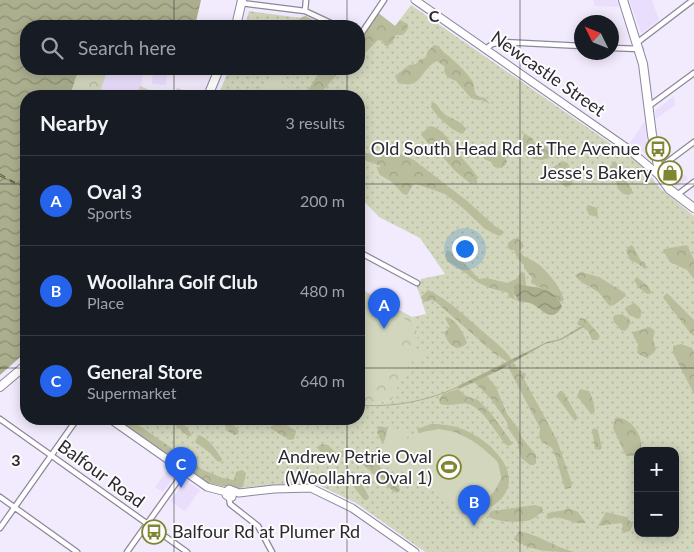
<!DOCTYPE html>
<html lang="en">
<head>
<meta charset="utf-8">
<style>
  body { margin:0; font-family:Lato,sans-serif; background:#20242c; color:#f1f3f6 }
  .controls { position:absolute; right:15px; bottom:15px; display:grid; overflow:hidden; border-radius:10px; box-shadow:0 2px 12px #0003 }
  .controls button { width:45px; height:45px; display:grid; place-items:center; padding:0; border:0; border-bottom:1px solid #363941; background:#171b24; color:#f1f3f6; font:25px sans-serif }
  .compass { position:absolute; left:574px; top:15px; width:45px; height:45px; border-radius:50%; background:#171b24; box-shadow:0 2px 12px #0003; rotate:313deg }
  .you { position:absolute; left:464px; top:248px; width:18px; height:18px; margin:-12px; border:4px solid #fff; border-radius:50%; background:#1a73e8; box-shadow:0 0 0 8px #1a73e833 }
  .badge { display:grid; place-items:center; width:32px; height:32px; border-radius:50%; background:#2563eb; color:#fff; font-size:16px; font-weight:700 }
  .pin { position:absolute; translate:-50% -41px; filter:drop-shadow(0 1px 2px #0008) }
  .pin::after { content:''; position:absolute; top:26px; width:18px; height:15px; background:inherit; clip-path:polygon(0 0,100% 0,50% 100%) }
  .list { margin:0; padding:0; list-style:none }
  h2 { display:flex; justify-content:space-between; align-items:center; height:65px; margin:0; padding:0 20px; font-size:21px }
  h2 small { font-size:16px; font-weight:400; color:#9ea1a6 }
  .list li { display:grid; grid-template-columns:32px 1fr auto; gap:15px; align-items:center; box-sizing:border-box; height:90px; padding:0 20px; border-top:1px solid #363941 }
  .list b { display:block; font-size:19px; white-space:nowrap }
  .list p { margin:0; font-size:16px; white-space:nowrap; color:#9ea1a6 }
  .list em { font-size:16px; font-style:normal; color:#9ea1a6 }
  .icon { flex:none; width:28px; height:28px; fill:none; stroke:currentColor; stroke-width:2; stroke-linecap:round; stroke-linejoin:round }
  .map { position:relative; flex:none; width:694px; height:552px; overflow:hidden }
  .search { position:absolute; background:#171b24; box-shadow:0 2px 12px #0003; left:20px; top:20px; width:345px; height:55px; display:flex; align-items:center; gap:12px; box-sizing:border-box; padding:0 18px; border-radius:20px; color:#9ea1a6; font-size:19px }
  .panel { position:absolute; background:#171b24; box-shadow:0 2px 12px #0003; left:20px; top:90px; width:345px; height:335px; border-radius:20px }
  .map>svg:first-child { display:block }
  .built { fill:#e9defc }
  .grass { fill:url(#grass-dots); fill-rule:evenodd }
  .forest { fill:url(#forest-crowns) }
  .park { fill:url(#park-crowns) }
  .garden { fill:#d2d6bc }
  .water { fill:url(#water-waves) }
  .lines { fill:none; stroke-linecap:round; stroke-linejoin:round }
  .stream { stroke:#abaf8e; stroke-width:1 }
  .ferry { stroke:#575b25; stroke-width:1; stroke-dasharray:6 5; stroke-linecap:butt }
  .street-casing { stroke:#8e879b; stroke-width:7 }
  .secondary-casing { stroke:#8e879b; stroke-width:9 }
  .primary-casing { stroke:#8e879b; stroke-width:10 }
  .street { stroke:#fff; stroke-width:4.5 }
  .secondary { stroke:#fff; stroke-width:7 }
  .primary { stroke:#fff; stroke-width:8 }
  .grid { fill:none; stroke:#2b2830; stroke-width:1; stroke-opacity:0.55 }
  .labels { text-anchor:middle; stroke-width:4; stroke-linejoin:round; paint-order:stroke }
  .street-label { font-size:18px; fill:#2b2830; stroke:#fcfcfc }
  .poi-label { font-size:18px; fill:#2b2830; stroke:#fcfcfc; text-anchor:end }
  .grid-label { font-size:16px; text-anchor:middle; font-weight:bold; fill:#2b2830; stroke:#fcfcfc; stroke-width:4; stroke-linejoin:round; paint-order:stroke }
</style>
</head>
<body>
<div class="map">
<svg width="694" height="552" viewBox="0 0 694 552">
  <defs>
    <pattern id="grass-dots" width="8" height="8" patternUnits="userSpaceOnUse" patternTransform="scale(1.25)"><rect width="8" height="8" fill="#d2d6bc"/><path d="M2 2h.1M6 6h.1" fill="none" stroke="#b4b8a2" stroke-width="1.8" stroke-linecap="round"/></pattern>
    <pattern id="forest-crowns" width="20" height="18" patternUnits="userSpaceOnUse" patternTransform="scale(1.25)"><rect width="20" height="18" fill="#babd9c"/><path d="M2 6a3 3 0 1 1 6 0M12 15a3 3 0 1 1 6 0" fill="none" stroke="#a0a287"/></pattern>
    <pattern id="park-crowns" width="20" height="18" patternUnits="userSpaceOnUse" patternTransform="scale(1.25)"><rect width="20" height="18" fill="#d2d6bc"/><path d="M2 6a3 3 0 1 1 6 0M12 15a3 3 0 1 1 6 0" fill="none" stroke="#b4b8a2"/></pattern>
    <pattern id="water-waves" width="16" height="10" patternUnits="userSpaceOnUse" patternTransform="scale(1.25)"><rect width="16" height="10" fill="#abaf8e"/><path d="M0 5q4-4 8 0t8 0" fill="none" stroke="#8b8e74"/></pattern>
  </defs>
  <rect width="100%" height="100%" fill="#f2ebfd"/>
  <path class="built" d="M593 0H617L619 7 595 6Z
    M629 0H652L659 20 642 33 641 32Z
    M108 69H143L142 83 137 96H125L101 89Z
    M153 69H167L166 85 152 84Z
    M674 96 675 105 656 119 655 111Z
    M644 122 645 123 649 156 630 143Z
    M670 168 678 178 684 174 688 179 676 188 665 172Z
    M169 468 176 474 163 492 155 487Z
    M186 480 200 490 185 511 170 501Z"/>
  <path class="grass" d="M411 5 640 164 661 189 694 216V552H425L356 503 312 482 239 488 210 482 120 419H359V404L367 405 392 400 418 334 412 317 426 314 417 287 421 279 445 274 420 238 379 217 359 196V96H218L229 69H359V39L377 12 395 26ZM638 451H675V533H638Z
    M249 11 300 18 305 16 326 26H245Z"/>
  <path class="forest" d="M377 12 395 26 400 20 408 24 407 30 403 35H396L392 43 388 46H385L383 41 378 40 366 52 360 53 359 57V39Z
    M305 16 326 26H306L298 22 300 18Z
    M434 45 439 46C442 52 447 54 452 59 459 65 466 72 471 79 478 88 469 96 485 98L490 104 481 100H477L471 98 456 81 447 77 444 71 445 67 437 61C419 70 423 90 398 83L395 76 409 65 416 64 419 60 425 58 428 51Z
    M321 69H353C348 71 342 71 338 74 321 90 326 96 299 96L303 90 307 92Z
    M432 102C438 103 438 108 443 113 450 119 461 120 466 129L462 134C451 130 437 117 431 107Z
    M431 126C444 129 452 145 459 154 465 162 472 168 477 176V183L471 184 455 171 441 155 431 152 428 148 429 144 421 135 428 127Z
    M524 133 533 139 535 144C543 144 547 146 552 151L553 157 542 160 533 159 531 155 522 151 521 146Z
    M489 146H493L504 155 507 161 506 164 502 168 494 167 491 162 484 159 482 151Z
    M365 153 382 155 401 154 414 160 466 200 496 227 503 231 502 235 499 236 485 229 464 209 445 194 416 184 413 185 407 195 403 194 392 182 380 175 377 169 381 166 364 160 362 158Z
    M562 161 568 163 572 176V184L567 188 555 179 551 169Z
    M615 161 621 169 623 177 632 189V193L629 195C616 194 618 183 613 175 612 173 610 171 608 169Z
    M588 205 597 208 598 217 589 215 586 208Z
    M518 238 524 246 519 251C524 258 529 258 535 262 546 269 561 287 564 300L560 302C551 289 541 290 531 282L532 278 524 268V265L517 258 514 250H510L508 247V243L513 239Z
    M631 245 633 246 641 261 644 262 647 267 645 269 637 263 630 260 626 250Z
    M687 245 694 260V279L687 270 670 262 663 251 664 249Z
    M447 250C453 251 474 273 479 279L487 278 507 283 516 279 521 272H523L525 274 526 286H517L514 297 518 301 509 297 508 293C499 290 490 289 481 284 471 279 455 263 447 262L445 256Z
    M581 272 599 277 625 293 626 296 614 305 610 306C604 301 602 294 596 291 586 283 582 285 575 275Z
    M637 277 648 286 652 293 647 294 638 287 634 280Z
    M428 290C451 301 468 319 487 335 496 343 506 350 512 360L508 362 495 354 436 302 432 300 424 302 421 297Z
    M667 293 694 320V336L691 334 664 299 663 297Z
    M634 303C640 306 643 312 640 318L638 319 629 315 625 309 626 307Z
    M622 314 630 320 631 323 625 331 621 330 614 322 613 318 615 315Z
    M448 317C457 321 464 334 467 343 456 354 448 344 444 333L450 327 445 318Z
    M580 318 586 319 600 336 598 340H592L588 331 577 324Z
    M650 327 655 331 653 339 656 349 654 353 646 358 637 353 638 345 633 335V332Z
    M681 344 692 348 694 352V394L673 353V346Z
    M513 362 519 370 526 374 524 379 557 440 572 484 571 488 565 489 556 458 552 448 541 441 539 437 540 428 507 365Z
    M487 376 496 387 507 414 518 428 522 438 536 455V463L534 465H530L521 458 518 443 508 428 507 422 491 399 474 382Z
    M458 389 466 396 478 400 490 412 513 444 508 446 505 444C496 433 483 408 468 404 460 402 451 407 440 404L439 399 443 394Z
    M580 389 589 391C592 396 596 408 594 414H591L577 396Z
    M560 391H563L577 416V419L575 421 556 396Z
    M615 418C630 416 644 436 641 450L638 451V454L633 456H626L625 454 613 428Z
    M117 419H130L203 470 223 478 234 480 236 472 242 470 246 473 243 487 235 489 208 483Z
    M175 419 181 420 192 435 189 437 175 425 173 423Z
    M228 422 232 423 239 431 238 434 234 435 226 430 225 425Z
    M281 423 285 424 296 431 294 439 289 440 270 428 271 426Z
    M431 424C444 424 458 426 469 432 492 443 524 474 501 499 493 507 488 509 477 508L494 491 501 478 497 463 467 438 455 432 439 429 419 434 417 429Z
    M379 426 388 428 384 442 381 441 377 432Z
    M594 428 598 430 602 448 600 450 595 449 592 430Z
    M198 435C209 438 216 450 222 459L221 462 217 461 210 453 195 442Z
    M323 444 328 445 336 453 348 449 369 455 377 462 381 468 388 472 398 482 400 491 397 493 393 491 360 462 343 457 323 456 318 448 319 445Z
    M358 482 361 483 369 497 367 500H364L354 487 353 484Z
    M535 505 542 507 543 510C540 514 535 518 530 520 522 523 493 522 488 516L492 511Z
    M568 508 578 512 586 523H577L557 517 548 519 546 517 548 513 564 510Z
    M606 512 626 517 633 524 630 531 624 533 621 529 623 526 621 523 598 526Z
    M519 531C539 535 555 547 574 552 555 552 529 552 514 539Z"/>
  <path class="park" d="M81 69H108L101 89 125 96H70L76 77Z
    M266 69H290L281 81 266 71Z
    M140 86 152 91 151 96H137Z
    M359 288 412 317 418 334 417 343 392 400 367 405 359 404Z"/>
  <path class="garden" d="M271 77 289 88 284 96 260 95Z
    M177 88 196 95V96H174Z
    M359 296 412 323 402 342V350L398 361 391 369 385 371 376 390 359 382Z
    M422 348 426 358 413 361 408 367 404 381 396 372C402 360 408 350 422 348Z
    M388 428 408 432 407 441C431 420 466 432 487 452 490 455 496 459 498 463 499 466 501 475 501 478 499 487 484 504 476 508 472 510 466 510 461 511L444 496 400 470 380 466Z"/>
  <path class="water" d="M0 0H201L195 26H26V69H81L76 77 70 96H26V352L0 375Z
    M517 285C535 287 556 287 562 307 550 325 543 308 530 303 527 302 522 302 518 301L514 292Z
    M580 327 582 328 561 340 545 344 502 369 459 389 458 386 547 342 560 339Z"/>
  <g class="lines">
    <path class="stream" d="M580 328 584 326
      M359 405C392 408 427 401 458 387"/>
    <path class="ferry" d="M0 174 25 188
      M0 176 15 183"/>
    <g class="street-casing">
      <path id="street" d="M241 3 305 11 337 26
        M305 11 306 0
        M359 37 384 0
        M638 42 693 0
        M612 48 640 49
        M486 49 492 44 503 42 582 46
        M649 106 694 73
        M658 169 694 142
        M677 195 694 182
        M359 252 417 283
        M0 419 187 552
        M0 497 77 552
        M229 497 230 504 258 526 272 552
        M0 528 77 419
        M127 552 184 472"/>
    </g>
    <g class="secondary-casing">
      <path id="secondary" d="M415 0 627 148 660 176
        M110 419 207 487 226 492
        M233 492 232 497H229L226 495V492L229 489 239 493 274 489 311 488 352 508 415 552"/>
    </g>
    <g class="primary-casing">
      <path id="primary" d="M623 0 643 64 652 135 660 176 669 189 694 208
        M236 26 242 0
        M208 96 219 69
        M0 387 26 365"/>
    </g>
    <use href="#street" class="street"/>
    <use href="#secondary" class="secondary"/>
    <use href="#primary" class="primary"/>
  </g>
  <path class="grid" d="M174 0V26M347 0V26M520 0V552M174 69V96M347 69V96M0 184H26M359 184H694M0 368H26M359 368H694M174 419V552M347 419V552"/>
  <defs>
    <g id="bus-ring" transform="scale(1.25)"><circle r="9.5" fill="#fcfcfc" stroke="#7f8530" stroke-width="1.5"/><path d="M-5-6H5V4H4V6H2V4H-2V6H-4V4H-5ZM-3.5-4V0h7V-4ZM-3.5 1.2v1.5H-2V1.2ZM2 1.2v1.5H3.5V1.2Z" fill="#7f8530"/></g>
    <g id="shop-ring" transform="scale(1.25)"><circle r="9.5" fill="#fcfcfc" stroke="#7f8530" stroke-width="1.5"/><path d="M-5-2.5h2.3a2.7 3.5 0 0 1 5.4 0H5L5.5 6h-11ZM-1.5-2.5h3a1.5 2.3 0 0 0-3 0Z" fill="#7f8530"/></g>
    <g id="stadium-ring" transform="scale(1.25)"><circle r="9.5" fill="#fcfcfc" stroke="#7f8530" stroke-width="1.5"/><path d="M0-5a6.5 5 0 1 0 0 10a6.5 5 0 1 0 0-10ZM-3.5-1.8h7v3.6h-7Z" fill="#7f8530"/></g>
  </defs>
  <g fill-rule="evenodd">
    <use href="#bus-ring" x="658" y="149"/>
    <use href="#shop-ring" x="670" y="173"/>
    <use href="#stadium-ring" x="449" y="467"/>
    <use href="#bus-ring" x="154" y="532"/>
  </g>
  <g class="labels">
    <g class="street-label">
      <text transform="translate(548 74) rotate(35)" y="6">Newcastle Street</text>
      <text transform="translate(101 474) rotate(36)" y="6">Balfour Road</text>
    </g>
    <g class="poi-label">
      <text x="640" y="155">Old South Head Rd at The Avenue</text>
      <text x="652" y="179">Jesse's Bakery</text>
      <text x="432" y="463">Andrew Petrie Oval<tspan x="432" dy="21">(Woollahra Oval 1)</tspan></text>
      <text x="172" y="538" text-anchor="start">Balfour Rd at Plumer Rd</text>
    </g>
  </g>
  <g class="grid-label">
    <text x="434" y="22">C</text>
    <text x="16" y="466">3</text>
  </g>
</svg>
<div class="controls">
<button>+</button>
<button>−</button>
</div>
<svg class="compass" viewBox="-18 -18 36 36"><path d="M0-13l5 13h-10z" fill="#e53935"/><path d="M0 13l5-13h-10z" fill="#9ea1a6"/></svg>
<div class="you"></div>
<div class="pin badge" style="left:384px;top:329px">A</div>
<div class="pin badge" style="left:474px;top:526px">B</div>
<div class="pin badge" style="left:181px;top:488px">C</div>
<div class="search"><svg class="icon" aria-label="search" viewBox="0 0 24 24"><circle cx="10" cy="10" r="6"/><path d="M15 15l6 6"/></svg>Search here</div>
<section class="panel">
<h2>Nearby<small>3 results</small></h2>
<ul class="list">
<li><span class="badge">A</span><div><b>Oval 3</b><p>Sports</p></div><em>200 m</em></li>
<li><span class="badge">B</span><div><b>Woollahra Golf Club</b><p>Place</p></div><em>480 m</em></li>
<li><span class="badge">C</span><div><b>General Store</b><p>Supermarket</p></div><em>640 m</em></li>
</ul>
</section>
</div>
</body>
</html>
